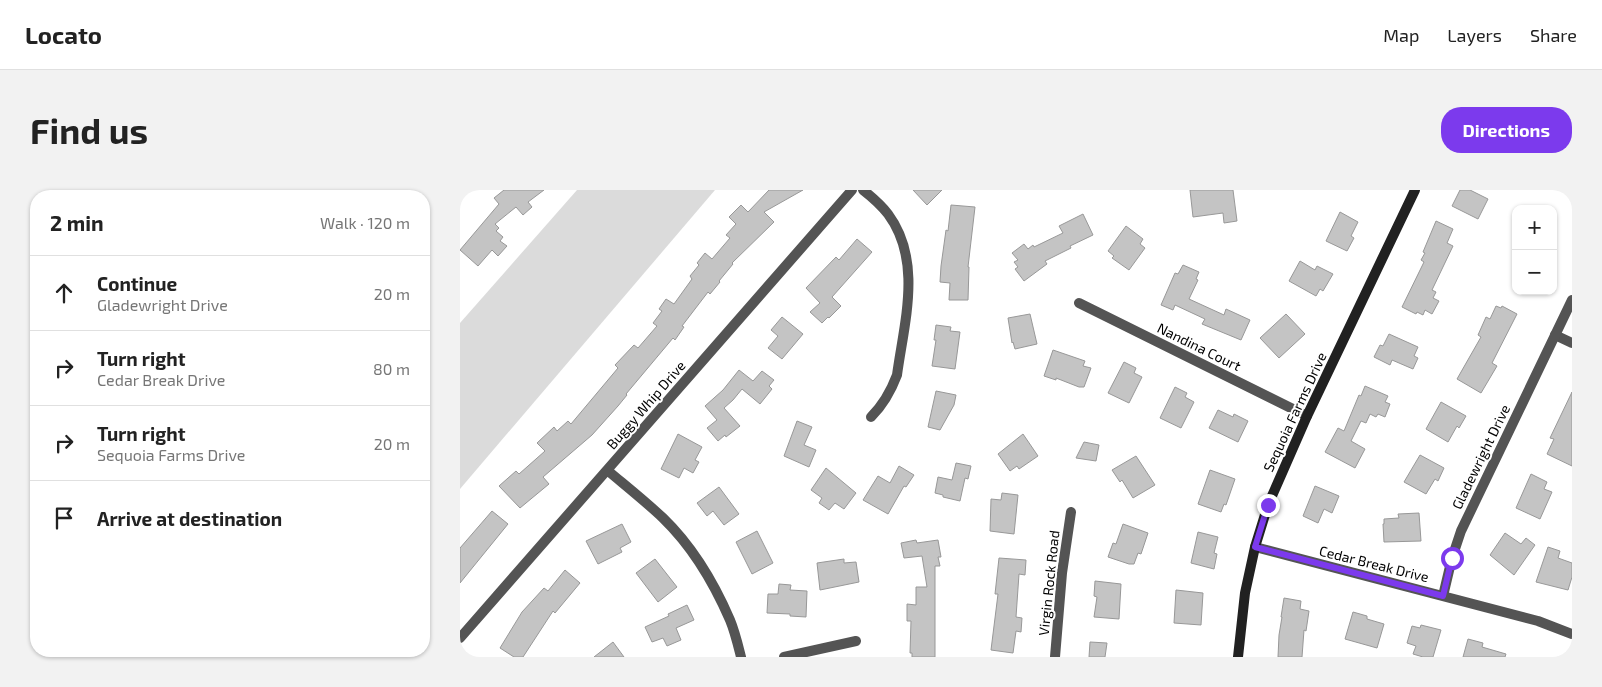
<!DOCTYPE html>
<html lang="en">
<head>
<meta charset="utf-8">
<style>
  body { margin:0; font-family:"Exo 2",sans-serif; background:#f2f2f2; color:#222 }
  .controls { position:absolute; right:15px; top:15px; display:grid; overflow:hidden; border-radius:10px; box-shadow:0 1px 4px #0004 }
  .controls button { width:45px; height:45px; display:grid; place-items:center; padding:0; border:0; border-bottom:1px solid #e0e0e0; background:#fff; color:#222; font:25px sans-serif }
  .stop { position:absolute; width:15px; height:15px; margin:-11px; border:4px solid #7c3aed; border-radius:50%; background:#fff }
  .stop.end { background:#7c3aed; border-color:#fff; box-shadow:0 1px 5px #0008 }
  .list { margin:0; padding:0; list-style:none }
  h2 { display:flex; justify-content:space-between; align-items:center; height:65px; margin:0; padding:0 20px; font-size:21px }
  h2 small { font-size:16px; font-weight:400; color:#767676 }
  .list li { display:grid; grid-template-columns:32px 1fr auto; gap:15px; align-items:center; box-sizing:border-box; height:75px; padding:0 20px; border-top:1px solid #e0e0e0 }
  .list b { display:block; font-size:19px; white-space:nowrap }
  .list p { margin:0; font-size:16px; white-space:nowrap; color:#767676 }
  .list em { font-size:16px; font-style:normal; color:#767676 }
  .icon { flex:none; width:28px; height:28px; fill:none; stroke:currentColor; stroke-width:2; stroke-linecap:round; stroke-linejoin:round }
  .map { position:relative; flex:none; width:1112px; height:467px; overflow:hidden; border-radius:20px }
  header { display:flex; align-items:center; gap:30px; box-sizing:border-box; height:70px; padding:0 25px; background:#fff; border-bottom:1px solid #e0e0e0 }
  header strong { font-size:24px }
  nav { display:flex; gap:28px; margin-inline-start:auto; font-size:18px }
  .intro { display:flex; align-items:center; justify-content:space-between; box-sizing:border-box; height:120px; padding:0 30px }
  h1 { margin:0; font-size:35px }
  .button { padding:12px 22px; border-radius:20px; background:#7c3aed; color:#fff; font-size:18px; font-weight:700 }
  main { display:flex; gap:30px; padding:0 30px }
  aside { flex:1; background:#fff; border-radius:20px; box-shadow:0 1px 4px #0004 }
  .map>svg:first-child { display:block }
  .green { fill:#dbdbdb }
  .building { fill:#c4c4c4; stroke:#989898 }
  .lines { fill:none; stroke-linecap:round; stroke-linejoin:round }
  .lane { stroke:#545454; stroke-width:10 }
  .street { stroke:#545454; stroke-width:10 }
  .secondary { stroke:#212121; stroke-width:10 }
  .route { stroke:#7c3aed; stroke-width:6 }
  .labels { text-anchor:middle; stroke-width:4; stroke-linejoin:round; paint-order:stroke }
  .street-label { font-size:14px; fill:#000; stroke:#fff }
</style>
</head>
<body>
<header>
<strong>Locato</strong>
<nav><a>Map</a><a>Layers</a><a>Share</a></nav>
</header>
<div class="intro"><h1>Find us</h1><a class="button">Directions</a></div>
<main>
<aside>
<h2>2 min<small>Walk · 120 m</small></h2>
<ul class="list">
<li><svg class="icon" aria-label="ahead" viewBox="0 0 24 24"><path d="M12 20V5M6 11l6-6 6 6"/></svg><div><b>Continue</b><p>Gladewright Drive</p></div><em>20 m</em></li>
<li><svg class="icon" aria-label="right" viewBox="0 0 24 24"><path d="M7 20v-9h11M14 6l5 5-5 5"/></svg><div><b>Turn right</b><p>Cedar Break Drive</p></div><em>80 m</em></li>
<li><svg class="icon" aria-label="right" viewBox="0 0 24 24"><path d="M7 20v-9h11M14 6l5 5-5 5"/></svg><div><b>Turn right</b><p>Sequoia Farms Drive</p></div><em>20 m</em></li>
<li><svg class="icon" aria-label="arrive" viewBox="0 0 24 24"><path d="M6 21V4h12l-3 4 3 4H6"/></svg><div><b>Arrive at destination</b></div></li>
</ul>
</aside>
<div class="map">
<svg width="1112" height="467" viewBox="0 0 1112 467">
  <rect width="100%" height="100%" fill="#fff"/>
  <path class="green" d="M117 0H255L0 299V133Z"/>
  <path class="building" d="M44 0H84L68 12 72 17 63 25 56 17 35 34 39 38 36 41 43 47 40 51 47 56 38 66 32 60 18 76 0 60 39 14 34 8Z
    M309 0H343L304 22 314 32 272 73 273 74 259 91 260 92 250 104 248 102 222 136 224 137 215 150 213 148 166 204 167 205 158 216 132 245 83 287 89 294 60 318 39 296 56 281 59 284 85 261 77 253 94 237 97 241 108 231 111 234 158 178 155 175 174 155 178 158 197 136 193 133 202 121 199 119 206 109 214 114 232 89 230 86 239 75 237 73 245 63 252 69 270 48 266 45 276 34 269 27 281 15 288 22Z
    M453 0H482L467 15Z
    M730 0H773L777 31 764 33 763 23 733 27Z
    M1000 0H1010L1028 9 1018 29 992 16Z
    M491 15 515 17 508 77H509L508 110H489L490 93 480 92 481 76 486 40 488 41Z
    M880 22 898 32 891 46 894 48 887 61 866 51Z
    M623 24 633 45 610 56 611 58 585 71 587 74 564 91 555 79 558 77 554 72 558 70 552 63 564 54 568 59 573 55 574 57 603 43 599 36Z
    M976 31 993 39 987 53 993 56 972 100 976 102 973 108 979 111 972 124 965 120 963 125 957 122 956 124 942 117 964 72 961 70 965 63 963 62Z
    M666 36 683 49 680 54 685 58 669 80 652 68 654 66 648 61Z
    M397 49 412 62 372 107 381 116 369 128 368 127 362 133 350 122 360 113 346 98 376 67 379 70Z
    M840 71 855 80 857 76 873 84 863 101 860 99 856 106 829 91Z
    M723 75 739 82 736 89 738 90 729 109 764 125 766 119 790 130 781 150 742 134 745 129 715 115 713 120 701 115 715 83 718 84Z
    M1036 116 1041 118 1042 116 1057 124 1032 173 1037 176 1021 203 997 189 1021 147 1018 145 1026 127 1030 129Z
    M570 124 577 154 555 159 553 152 552 153 548 128Z
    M826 124 845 144 819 168 800 148Z
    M322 127 343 144 322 169 308 158 318 146 311 140Z
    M476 135 491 137 490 141 500 142 495 179 472 176 476 150H474Z
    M929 144 958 157 954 166 958 168 953 179 932 170 930 175 914 167 920 155 923 156Z
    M593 160 625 171 623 176 631 178 624 197H619L596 188V190L584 186Z
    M664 172 676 178 674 183 682 187 669 213 648 203Z
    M279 180 293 191 302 181 314 190 309 196 312 199 300 214 282 199 273 210 264 218 280 236 266 247 265 245 258 251 247 238 257 230 245 216 263 200Z
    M905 196 928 206 925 212 930 214 925 227 918 224 916 227 910 224 906 233 901 231 891 251 905 259 895 278 865 262 878 238 884 241 899 205 901 206Z
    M715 197 727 203 725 207 734 212 721 238 700 228Z
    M476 201 496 205 494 215 480 240 468 237Z
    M1112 202V276L1087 264 1094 249 1090 248Z
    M981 212 1006 226 999 238 997 236 988 252 966 239Z
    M758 220 773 227 774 224 788 231 778 252 749 238Z
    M337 231 352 237 344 255 356 260 349 277 324 266Z
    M218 244 242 257 235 270 239 272 233 283 224 278 219 288 201 279Z
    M563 244 578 266 559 279 557 276 550 281 538 264Z
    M624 252 639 255 636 271 616 268Z
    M960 265 984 278 978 291 975 289 966 304 944 292Z
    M676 266 695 295 673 308 662 290 660 292 652 280Z
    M496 273 511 276 508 289 505 288 500 311 483 307V305L475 303 478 287 492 290Z
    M439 276 454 285 446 297 444 296 428 324 403 310 418 286 430 293Z
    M366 278 396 303 384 319 375 313 369 320 359 313 362 308 351 300Z
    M750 280 775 289 766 315 764 314 761 322 738 314Z
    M1071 284 1087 292 1084 299 1092 302 1080 329 1056 318Z
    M855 296 879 306 872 323 864 319 858 333 843 326Z
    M259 297 279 324 264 335 253 321 247 326 237 313Z
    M542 303 558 305 554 344 530 341 531 309 541 310Z
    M32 321 48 334 0 393V358Z
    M959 323 961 351 924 352 923 334H924V329L939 328 938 324Z
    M162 334 171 352 160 358 162 362 138 374 126 351Z
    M663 334 688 343 681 364 678 363 674 374H669L648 367 653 353 656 354Z
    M297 341 313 373 292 384 276 352Z
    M738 342 758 347 754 363 757 364 754 379 731 373Z
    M1045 343 1061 354 1066 348 1075 355 1054 385 1030 365Z
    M456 350 457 353 478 350 481 367H478L480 376H475V467H452V463H450L451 431H447V414L456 415V397H467L462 366 444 368 441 353Z
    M1088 357 1100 361 1098 368 1112 373V387L1108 400 1076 392Z
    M539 368 566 370 565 385 559 384 556 427 562 428 561 442 556 441 553 463 531 460 538 404H535Z
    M195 369 217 397 198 412 176 383Z
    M384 369V373L396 372 399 392 360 400 357 373Z
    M105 380 120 393 95 423 93 421 63 467H54L40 458 62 422 84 398 88 401Z
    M635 391 661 394 659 429 634 427 637 407 634 406Z
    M319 394 331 395 330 400 347 401 346 427 330 426V424L307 423 308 404H318Z
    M716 400 743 403 741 435 714 433Z
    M824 408 841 411 840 419 849 421 846 441 844 440 842 467H818L819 445 822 427H821Z
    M227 415 234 430 216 438 221 450 207 456 203 448 192 452 185 437 209 426 208 424Z
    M893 422 907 426V429L924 434 917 458 885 449Z
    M961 435 981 440 973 467H963L953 464 956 456 947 453 952 436 960 438Z
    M1008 449 1023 453 1022 457 1046 464 1045 467H1003Z
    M153 452 164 467H134Z
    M630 452 647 453 645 467H629Z"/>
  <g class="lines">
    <path class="lane" d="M1095 145 1112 153"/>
    <path class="street" d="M403 0C412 7 421 15 428 24 463 71 444 133 437 185 431 201 423 215 411 227
      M0 2 1 0
      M619 113 847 226
      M147 280C166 296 185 311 203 328 232 356 254 393 270 430 275 442 278 455 281 467
      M795 357 1078 431 1112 444
      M983 406 992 368 1001 341 1112 110
      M0 448 392 0
      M324 467 396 451
      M595 467 602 383 611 322"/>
    <path class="secondary" d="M778 467 785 403 795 357 808 315 847 226 955 0"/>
  </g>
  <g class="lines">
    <path class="route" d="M808 315 795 357 983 406 992 368"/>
  </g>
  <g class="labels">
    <g class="street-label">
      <text transform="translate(739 157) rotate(26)" y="5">Nandina Court</text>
      <text transform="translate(186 215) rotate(-49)" y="5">Buggy Whip Drive</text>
      <text transform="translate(835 222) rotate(-65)" y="5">Sequoia Farms Drive</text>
      <text transform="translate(1021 267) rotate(-64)" y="5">Gladewright Drive</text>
      <text transform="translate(914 374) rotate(14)" y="5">Cedar Break Drive</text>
      <text transform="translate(589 393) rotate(-84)" y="5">Virgin Rock Road</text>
    </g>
  </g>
</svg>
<div class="controls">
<button>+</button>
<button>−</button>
</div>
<div class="stop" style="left:992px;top:368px"></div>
<div class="stop end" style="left:808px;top:315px"></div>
</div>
</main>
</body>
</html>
